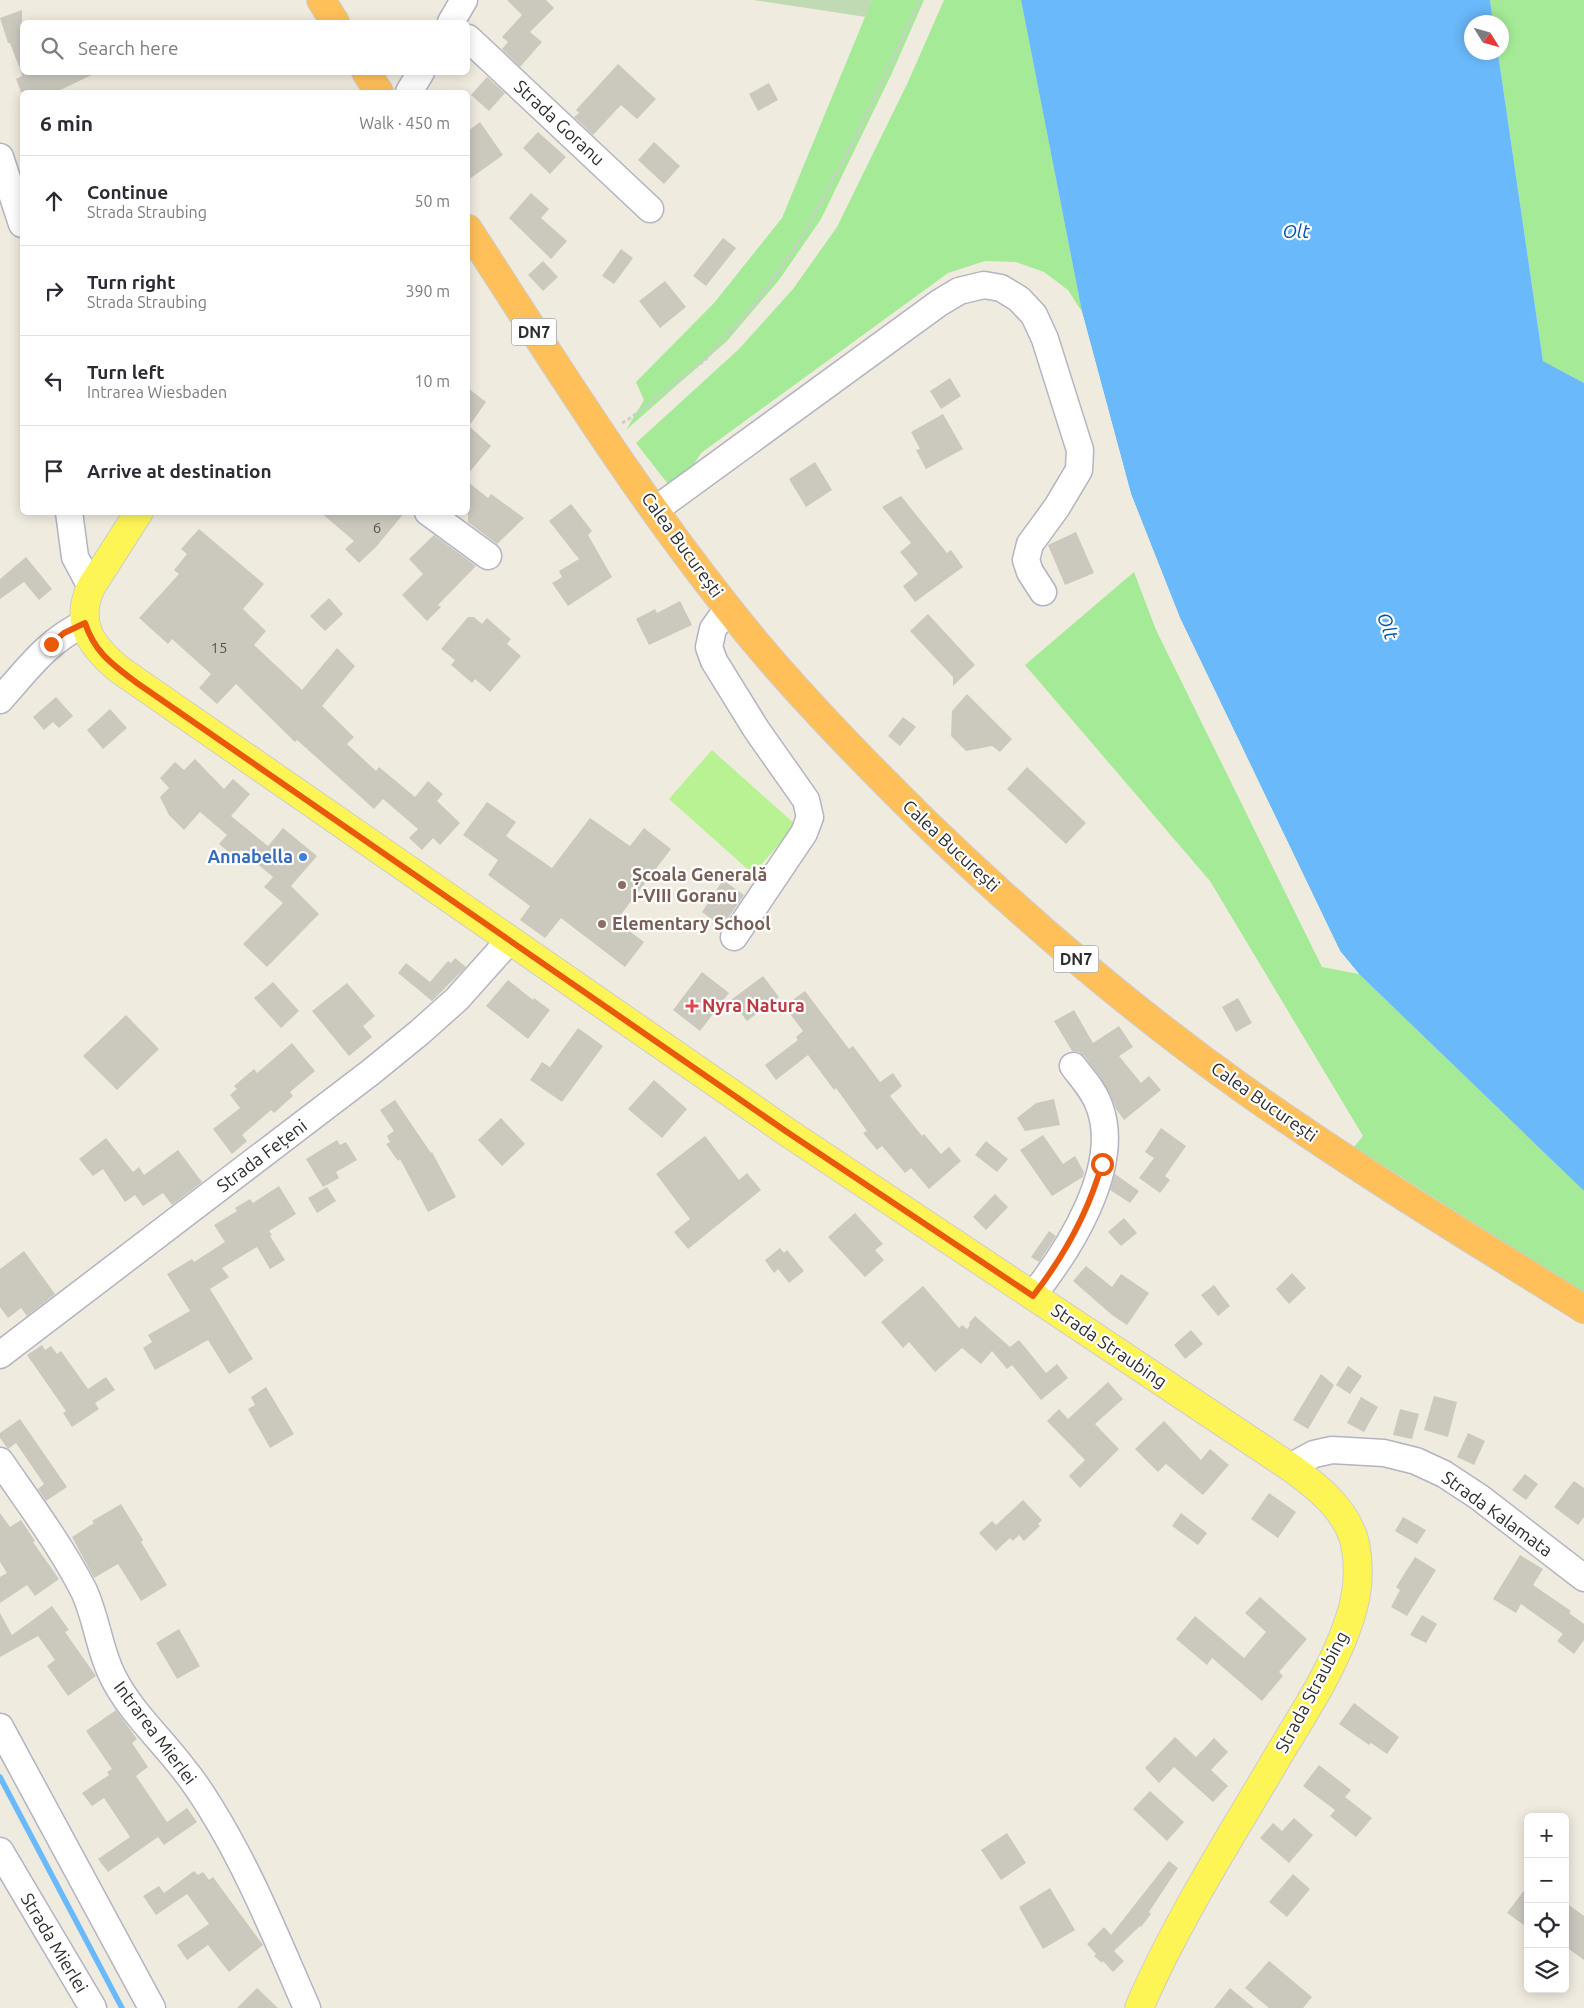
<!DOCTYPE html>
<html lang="en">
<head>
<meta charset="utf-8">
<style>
  body { margin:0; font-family:Ubuntu,sans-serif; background:#f7f7f7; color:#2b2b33 }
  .controls { position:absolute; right:15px; bottom:15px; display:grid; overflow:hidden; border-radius:8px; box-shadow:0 2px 12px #0003 }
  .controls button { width:45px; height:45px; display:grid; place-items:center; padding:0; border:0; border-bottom:1px solid #e1e1e2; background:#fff; color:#2b2b33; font:25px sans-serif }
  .compass { position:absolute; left:1464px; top:15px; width:45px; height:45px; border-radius:50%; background:#fff; box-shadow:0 2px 12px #0003; rotate:127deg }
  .stop { position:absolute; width:15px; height:15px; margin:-11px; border:4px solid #ea580c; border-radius:50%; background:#fff }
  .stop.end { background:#ea580c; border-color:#fff; box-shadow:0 1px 5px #0008 }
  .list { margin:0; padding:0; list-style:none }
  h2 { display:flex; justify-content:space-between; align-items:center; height:65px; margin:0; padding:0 20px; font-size:21px }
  h2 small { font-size:16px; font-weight:400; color:#7c7c81 }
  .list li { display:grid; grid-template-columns:32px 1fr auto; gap:15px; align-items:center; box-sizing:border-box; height:90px; padding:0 20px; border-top:1px solid #e1e1e2 }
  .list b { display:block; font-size:19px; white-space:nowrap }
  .list p { margin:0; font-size:16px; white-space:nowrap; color:#7c7c81 }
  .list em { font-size:16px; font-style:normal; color:#7c7c81 }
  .icon { flex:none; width:28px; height:28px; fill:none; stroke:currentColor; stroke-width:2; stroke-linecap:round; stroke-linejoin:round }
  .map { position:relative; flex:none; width:1584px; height:2008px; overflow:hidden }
  .search { position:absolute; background:#fff; box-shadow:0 2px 12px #0003; left:20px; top:20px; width:450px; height:55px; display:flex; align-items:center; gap:12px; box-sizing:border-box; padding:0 18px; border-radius:8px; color:#7c7c81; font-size:19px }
  .panel { position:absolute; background:#fff; box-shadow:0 2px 12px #0003; left:20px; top:90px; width:450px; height:425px; border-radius:8px }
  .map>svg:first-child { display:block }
  .green { fill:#a4ea97 }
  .cemetery { fill:#c0dbb4 }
  .pitch { fill:#b8f292 }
  .water { fill:#6ab9fa }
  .pier { fill:#f0ebdf }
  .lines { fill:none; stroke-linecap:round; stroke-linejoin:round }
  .stream { stroke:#6ab9fa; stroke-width:5.5 }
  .building { fill:#cbc8be }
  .minor-casing { stroke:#b3b3c2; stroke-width:29 }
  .major-casing { stroke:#cdcdcd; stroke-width:30 }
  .highway-casing { stroke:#cdcdcd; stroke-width:30 }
  .path { stroke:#cdcdcd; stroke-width:3; stroke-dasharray:4 2.5; stroke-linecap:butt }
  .minor { stroke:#fff; stroke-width:26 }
  .major { stroke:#fdf556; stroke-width:28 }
  .highway { stroke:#ffc05a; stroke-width:28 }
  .route { stroke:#ea580c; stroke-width:6 }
  .shop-dot { fill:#3f7fe0; stroke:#fff; stroke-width:2 }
  .education-dot { fill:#8d6e63; stroke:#fff; stroke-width:2 }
  .health-dot { fill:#e0444e; stroke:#fff; stroke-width:2 }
  .labels { text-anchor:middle; stroke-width:4.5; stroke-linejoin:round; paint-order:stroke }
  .number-label { font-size:15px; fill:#545451 }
  .shield { fill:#fff; stroke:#6c6c6c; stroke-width:1 }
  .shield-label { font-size:16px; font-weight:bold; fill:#2d2d2d }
  .street-label { font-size:18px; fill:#2d2d2d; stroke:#fff }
  .shop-label { font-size:18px; font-weight:bold; fill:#366cbe; stroke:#fff; text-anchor:end }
  .education-label { font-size:18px; font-weight:bold; fill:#785e54; stroke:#fff; text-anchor:start }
  .health-label { font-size:18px; font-weight:bold; fill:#be3a42; stroke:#fff; text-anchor:start }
  .water-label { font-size:19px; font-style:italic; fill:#0152ad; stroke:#fff }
</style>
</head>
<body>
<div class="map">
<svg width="1584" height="2008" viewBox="0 0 1584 2008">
  <rect width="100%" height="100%" fill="#f0ebdf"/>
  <path class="green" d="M872 0H924L892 73 821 219 779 280 727 341 626 430 644 400 636 382 714 303 782 218Z
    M944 0H1021L1082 312 1068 290 1044 272 1016 262 985 261 948 273 701 453 682 482 668 484 636 443 739 349 793 289 837 227 908 82Z
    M1490 0H1584V383L1543 361 1498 53 1502 52V22H1493Z
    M1134 572 1156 630 1322 967 1359 974 1584 1191V1293L1354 1147 1363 1136 1210 881 1025 665Z"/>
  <path class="cemetery" d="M753 0H872L866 17Z"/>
  <path class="pitch" d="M712 750 796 825 753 874 669 799Z"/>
  <path class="water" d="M1021 0H1490L1493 22H1472V52L1498 53 1543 361 1584 383V1191L1359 974 1340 951 1180 618 1131 494 1082 312Z"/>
  <path class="pier" d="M1079 307 1082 312 1131 494 1180 618 1340 951 1359 974 1355 973 1338 952 1178 619 1128 495Z"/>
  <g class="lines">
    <path class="stream" d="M0 1777 122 2008"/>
  </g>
  <path class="building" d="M507 0H546L554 8 530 32 542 42 520 67 502 49 508 42 502 37 522 15Z
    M22 10V72H21L10 43H8L0 18Z
    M618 64 656 99 637 119 621 105 593 135 574 117 579 113 576 110Z
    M21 72H98L56 92H21L16 79 22 76Z
    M487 77 505 93 489 111 471 95Z
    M769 83 778 100 758 111 749 94Z
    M480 122 503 155 468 180V131Z
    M538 132 566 157 550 174 523 148Z
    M654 142 680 166 664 184 638 160Z
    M531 193 549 209 541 218 567 241 551 259 509 218Z
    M723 238 736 248 706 286 693 276Z
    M621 249 633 258 614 284 602 276Z
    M543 261 558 277 543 291 528 275Z
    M665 281 686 307 660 328 639 301Z
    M950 378 961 396 941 409 930 391Z
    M468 388 486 402 469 426 491 446 468 474Z
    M943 414 963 449 926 469 916 450 920 449 911 432Z
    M815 462 832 490 806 507 789 479Z
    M468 482 488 498 491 494 524 518 497 544 468 522Z
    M901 496 947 553 951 550 963 567 915 602 903 586 918 574 900 552 911 543 882 507Z
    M571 504 592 531 588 535 612 577 568 606 552 583 562 577 559 571 579 559 549 521Z
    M320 512H405L376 547 359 563 345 549 354 541Z
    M199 529 264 584 243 609 266 631 254 645 300 688 302 690 337 648 355 666 322 706 354 737 347 744 376 771 379 767 415 797 428 781 443 794 437 801 460 823 440 845 433 838 422 850 409 838 418 829 383 799 374 809 297 740 295 742 236 684 217 704 199 688 211 674 172 639 168 644 139 618 179 574 174 570 187 554 181 549Z
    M1076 532 1094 573 1065 585 1048 545Z
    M434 535 476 566 438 605 441 607 427 621 402 595 423 574 409 559Z
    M26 557 52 589 39 600 24 582 0 599V579Z
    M329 598 343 614 325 631 310 616Z
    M680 601 692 625 649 645 636 619 655 609 657 613Z
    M928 614 975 665 953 686V677L910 631Z
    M468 617H474L482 624 487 618 511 639 507 644 521 656 490 692 475 679 472 683 451 665 455 660 441 649Z
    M967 694 1012 739 1000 752 992 746 966 751 951 736 952 711Z
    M56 697 73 716 59 728 53 722 44 730 33 717Z
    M110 709 127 728 103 749 87 730Z
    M903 717 916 727 900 746 888 736Z
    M195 759 224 789 233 779 250 794 231 816 268 846 283 828 317 856 291 886 319 914 267 967 243 944 283 903 264 887 273 877 241 850 235 857 219 844 227 835 200 812 184 830 169 815 160 797 169 788 160 778 175 762 184 770Z
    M1027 767 1086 823 1066 844 1007 789Z
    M487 802 516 822 506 836 552 868 590 818 630 846 644 828 671 849 616 921 644 942 625 967 561 918 545 938 520 920 530 906 488 875 498 860 463 835Z
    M723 880 744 895 722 927 702 912Z
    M455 958 466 967 432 1001 398 973 406 963 430 982 448 961 451 963Z
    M702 972 729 993 700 1031 673 1010Z
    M763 976 779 997 747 1021 731 1000Z
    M508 980 533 1000 534 998 550 1010 528 1039 486 1006Z
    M273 982 299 1011 281 1028 254 998Z
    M347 983 375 1016 363 1026 372 1037 349 1056 312 1011Z
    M805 991 849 1049 853 1046 880 1082 893 1073 902 1086 890 1096 922 1136 924 1134 941 1154 949 1147 961 1161 929 1189 911 1168 905 1173 882 1146 877 1150 863 1133 867 1131 836 1088 834 1090 808 1055 776 1080 765 1065 798 1040 796 1037 803 1031 784 1006Z
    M1238 998 1252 1023 1236 1032 1222 1007Z
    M1074 1010 1093 1043 1119 1026 1133 1047 1119 1056 1141 1083 1149 1076 1161 1090 1124 1120 1116 1109 1111 1096 1100 1077 1084 1056 1079 1052 1072 1051 1054 1021Z
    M126 1015 159 1049 117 1090 83 1056Z
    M578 1028 603 1046 562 1102 530 1080 542 1062 550 1067Z
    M292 1043 315 1071 290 1092 293 1096 274 1113 271 1110 242 1135 247 1141 232 1154 213 1129 240 1108 230 1095 237 1089 234 1086 254 1069 257 1073Z
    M654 1080 687 1109 662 1138 628 1109Z
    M1054 1099 1060 1125 1025 1131 1017 1118 1036 1103Z
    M395 1100 431 1153 432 1152 456 1197 428 1212 400 1159 398 1161 386 1144 390 1142 387 1136 394 1131 380 1110Z
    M501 1118 525 1144 502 1166 478 1140Z
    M1161 1128 1186 1146 1165 1176 1170 1180 1160 1193 1139 1178 1154 1158 1145 1152Z
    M1043 1135 1063 1164 1075 1156 1084 1172 1083 1177 1052 1196 1020 1150Z
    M705 1136 739 1180 747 1173 761 1190 688 1249 674 1232 690 1219 656 1174Z
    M106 1138 133 1172 139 1167 144 1175 178 1150 202 1182 172 1205 163 1193 143 1206 135 1195 125 1202 103 1169 93 1176 79 1159Z
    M337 1140 340 1145 346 1142 357 1160 336 1172 339 1178 323 1187 306 1159Z
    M986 1141 1008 1159 997 1172 975 1155Z
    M1115 1174 1139 1191 1130 1203 1110 1190Z
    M279 1186 296 1214 269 1231 272 1235 270 1236 285 1260 270 1269 257 1247 222 1268 229 1277 210 1289 253 1359 229 1374 208 1340 155 1370 143 1348 152 1342 148 1335 190 1311 167 1274 192 1259 194 1262 225 1242 214 1225 237 1211 235 1208 250 1199 253 1203Z
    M327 1187 336 1201 317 1213 308 1198Z
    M995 1194 1008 1207 986 1230 973 1217Z
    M855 1213 883 1244 875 1250 884 1260 865 1277 828 1237Z
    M1124 1218 1137 1233 1121 1246 1108 1232Z
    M1049 1231 1056 1236 1039 1262 1031 1257Z
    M780 1248 784 1253 787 1250 804 1271 789 1283 778 1269 774 1273 765 1260Z
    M24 1251 55 1294 27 1316 21 1308 8 1318 0 1307V1269Z
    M1086 1266 1112 1287 1121 1274 1149 1293 1127 1325 1112 1315 1073 1281Z
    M1292 1273 1306 1288 1289 1304 1276 1289Z
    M1214 1285 1230 1306 1218 1316 1201 1295Z
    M923 1286 959 1328 962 1325 967 1329 970 1325 969 1323 975 1316 1010 1347 1019 1340 1046 1373 1057 1364 1068 1378 1041 1400 1012 1365 1007 1369 992 1351 981 1364 962 1348 935 1372 909 1342 903 1348 881 1322Z
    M1191 1330 1203 1344 1185 1359 1174 1345Z
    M42 1345 45 1350 51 1346 57 1354 61 1351 88 1389 106 1377 115 1390 95 1403 99 1409 72 1427 63 1413 66 1411 27 1355Z
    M1348 1366 1362 1376 1350 1394 1336 1385Z
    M1321 1374 1334 1385 1308 1429 1293 1420Z
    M1108 1382 1123 1399 1095 1424 1119 1449 1080 1488 1069 1476 1085 1460 1047 1421 1059 1409 1068 1419Z
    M266 1387 294 1434 270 1448 248 1409 255 1405 251 1397Z
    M1434 1396 1457 1402 1448 1437 1424 1430Z
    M1361 1397 1378 1407 1364 1432 1347 1423Z
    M1400 1409 1419 1414 1412 1439 1393 1435Z
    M20 1419 67 1487 46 1501 38 1489 44 1484 16 1443 8 1449 0 1438V1433Z
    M1164 1421 1201 1460 1210 1449 1229 1465 1203 1495 1166 1464 1158 1472 1135 1449Z
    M1468 1433 1485 1441 1474 1465 1457 1457Z
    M1525 1474 1538 1484 1526 1500 1512 1490Z
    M1574 1481 1584 1488V1517L1578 1525 1554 1507Z
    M1269 1493 1296 1512 1278 1538 1251 1519Z
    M1023 1500 1042 1520 1038 1524 1040 1526 1024 1541 1019 1535 1013 1541 1010 1538 996 1551 979 1533 992 1521 996 1525Z
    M121 1504 143 1540 141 1542 167 1585 141 1601 118 1564 94 1578 72 1537 94 1523 92 1521Z
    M0 1513 10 1527 21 1520 35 1541 33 1542 59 1579 35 1596 27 1585 0 1603V1577L7 1573 0 1562Z
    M1181 1513 1207 1533 1198 1545 1172 1526Z
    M1403 1517 1426 1530 1417 1544 1395 1531Z
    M1520 1555 1543 1569 1533 1585 1571 1611 1569 1613 1584 1624V1640L1574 1654 1557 1641 1563 1634 1521 1604 1516 1613 1493 1599Z
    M1415 1557 1436 1570 1407 1616 1391 1607 1400 1590 1396 1587Z
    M1260 1597 1307 1639 1279 1672 1283 1676 1262 1701 1212 1658 1207 1665 1176 1639 1195 1616 1244 1658 1266 1632 1245 1613Z
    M52 1606 69 1630 65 1632 96 1676 68 1696 47 1666 55 1660 38 1636 0 1657V1613L12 1635Z
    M1422 1615 1437 1624 1426 1643 1410 1635Z
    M179 1629 200 1666 177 1679 156 1643Z
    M1354 1703 1399 1737 1387 1754 1371 1743 1369 1745 1339 1724Z
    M116 1710 137 1739 132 1743 148 1767 136 1776 167 1822 187 1808 197 1822 164 1845 158 1837 108 1872 98 1859 130 1837 104 1798 92 1806 82 1793 109 1775 107 1772 112 1769 86 1731Z
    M1175 1737 1196 1757 1214 1738 1228 1752 1211 1770 1228 1786 1213 1802 1174 1767 1159 1783 1145 1768Z
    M1319 1765 1351 1790 1345 1797 1372 1818 1356 1837 1330 1816 1335 1810 1303 1786Z
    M1150 1791 1184 1822 1167 1841 1133 1809Z
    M1294 1818 1313 1835 1289 1863 1260 1838 1273 1823 1282 1831Z
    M1007 1833 1026 1863 1001 1880 981 1850Z
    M1169 1861 1178 1868 1149 1912 1151 1914 1141 1927 1140 1926 1114 1951 1124 1961 1113 1972 1103 1961 1102 1963 1094 1956 1096 1954 1087 1944 1104 1927 1111 1935Z
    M194 1871 198 1875 203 1872 209 1880 213 1877 263 1945 229 1972 208 1945 187 1960 177 1945 209 1924 187 1894 156 1915 143 1896 159 1886 164 1893Z
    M1293 1874 1310 1889 1287 1917 1269 1902Z
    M1528 1885V1928L1507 1913Z
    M1050 1888 1075 1930 1043 1949 1019 1907Z
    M1565 1902 1584 1916V1960L1565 1946Z
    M1269 1961 1312 1997 1303 2008H1269L1245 1988Z
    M257 1988 278 2008H237Z
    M1230 1988 1254 2008H1214Z"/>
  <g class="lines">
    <g class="minor-casing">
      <path id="minor" d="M451 22 464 0
        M468 38 650 209
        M409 92 421 72
        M0 157 22 224
        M655 510 939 303 959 291 984 285 1001 288 1019 299 1034 315 1045 339 1080 450 1079 470 1057 507 1030 544 1026 560 1030 572 1043 592
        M69 512 75 557 91 587
        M428 512 488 556
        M728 608 713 629 709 647 714 661 756 729 806 800 810 817 804 833 734 937
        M0 700C28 669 46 642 85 623
        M1033 1295C1069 1250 1121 1168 1100 1108 1095 1092 1083 1079 1073 1066
        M0 1355 371 1072 420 1032 457 999 509 941
        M0 1461C29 1503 61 1546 84 1591 97 1619 99 1650 113 1677 130 1711 159 1737 182 1767 192 1779 202 1794 210 1807 250 1871 277 1940 307 2008
        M1290 1467 1314 1454 1332 1450 1384 1453 1416 1461 1444 1474 1479 1497 1584 1578
        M0 1727 152 2008
        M0 1851 93 2008"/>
    </g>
    <g class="major-casing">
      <path id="major" d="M139 512 91 587C74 624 92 647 120 670L787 1132 1290 1467C1318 1487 1346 1509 1355 1543 1360 1568 1358 1594 1350 1618 1334 1668 1305 1711 1278 1756 1230 1838 1177 1920 1139 2008"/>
    </g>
    <g class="highway-casing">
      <path id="highway" d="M321 0 335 22
        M366 72 379 92
        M468 229C558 368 646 510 752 638 806 703 865 763 925 822 1025 919 1132 1010 1246 1091 1355 1168 1470 1238 1584 1309"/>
    </g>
    <path class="path" d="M622 423 632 417 705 360 757 301 802 237 857 135 920 0"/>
    <use href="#minor" class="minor"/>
    <use href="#major" class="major"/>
    <use href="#highway" class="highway"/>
  </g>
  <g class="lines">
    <path class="route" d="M51 644 64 633 85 623C95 653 112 664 137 683L787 1132 1033 1296C1065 1255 1088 1213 1102 1164"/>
  </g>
  <circle class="shop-dot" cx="303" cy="857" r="5"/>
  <g class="education-dot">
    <circle cx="622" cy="885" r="5"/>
    <circle cx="602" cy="924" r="5"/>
  </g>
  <path class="health-dot" d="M689.5 998.5h5v5h5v5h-5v5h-5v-5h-5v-5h5z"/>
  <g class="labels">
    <g class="number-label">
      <text x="377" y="533">6</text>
      <text x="219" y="653">15</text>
    </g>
    <g class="shield">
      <rect x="511.5" y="318.5" width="45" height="27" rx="4"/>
      <rect x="1053.5" y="945.5" width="45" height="27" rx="4"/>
    </g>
    <g class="shield-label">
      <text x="534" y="338">DN7</text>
      <text x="1076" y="965">DN7</text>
    </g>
    <g class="street-label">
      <text transform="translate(559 123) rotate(43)" y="6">Strada Goranu</text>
      <text transform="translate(682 545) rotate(54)" y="6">Calea București</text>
      <text transform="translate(951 846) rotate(43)" y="6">Calea București</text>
      <text transform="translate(1264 1102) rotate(35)" y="6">Calea București</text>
      <text transform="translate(262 1156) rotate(-37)" y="6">Strada Fețeni</text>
      <text transform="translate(1109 1346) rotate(34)" y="6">Strada Straubing</text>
      <text transform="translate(1497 1514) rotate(36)" y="6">Strada Kalamata</text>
      <text transform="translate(1312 1692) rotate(-62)" y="6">Strada Straubing</text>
      <text transform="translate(155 1733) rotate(53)" y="6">Intrarea Mierlei</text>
      <text transform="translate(54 1943) rotate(59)" y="6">Strada Mierlei</text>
    </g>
    <g class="shop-label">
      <text x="293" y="863">Annabella</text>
    </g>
    <g class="education-label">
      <text x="632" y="881">Școala Generală<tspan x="632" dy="21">I-VIII Goranu</tspan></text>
      <text x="612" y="930">Elementary School</text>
    </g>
    <g class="health-label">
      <text x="702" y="1012">Nyra Natura</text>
    </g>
    <g class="water-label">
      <text x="1296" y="238">Olt</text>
      <text transform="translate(1388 626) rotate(70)" y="7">Olt</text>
    </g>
  </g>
</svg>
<div class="controls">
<button>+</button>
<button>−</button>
<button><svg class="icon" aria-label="locate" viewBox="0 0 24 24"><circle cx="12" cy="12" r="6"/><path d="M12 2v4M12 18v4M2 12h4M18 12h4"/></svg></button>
<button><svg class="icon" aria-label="layers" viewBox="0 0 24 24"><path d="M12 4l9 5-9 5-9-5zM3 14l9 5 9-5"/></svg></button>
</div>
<svg class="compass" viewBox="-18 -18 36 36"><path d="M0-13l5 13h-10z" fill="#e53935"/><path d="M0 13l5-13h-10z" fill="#7c7c81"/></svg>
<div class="stop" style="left:1102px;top:1164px"></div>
<div class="stop end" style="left:51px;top:644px"></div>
<div class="search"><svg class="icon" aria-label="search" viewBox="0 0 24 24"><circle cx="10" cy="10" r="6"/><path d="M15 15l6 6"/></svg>Search here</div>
<section class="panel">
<h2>6 min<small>Walk · 450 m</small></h2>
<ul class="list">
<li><svg class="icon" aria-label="ahead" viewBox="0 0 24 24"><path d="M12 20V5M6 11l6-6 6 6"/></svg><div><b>Continue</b><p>Strada Straubing</p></div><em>50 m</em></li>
<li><svg class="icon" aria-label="right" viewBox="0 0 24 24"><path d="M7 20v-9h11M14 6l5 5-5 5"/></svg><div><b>Turn right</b><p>Strada Straubing</p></div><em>390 m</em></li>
<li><svg class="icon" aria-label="left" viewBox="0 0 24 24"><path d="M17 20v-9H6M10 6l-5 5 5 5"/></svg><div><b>Turn left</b><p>Intrarea Wiesbaden</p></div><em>10 m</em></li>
<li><svg class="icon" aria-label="arrive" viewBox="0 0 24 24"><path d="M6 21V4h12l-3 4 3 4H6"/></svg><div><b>Arrive at destination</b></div></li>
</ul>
</section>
</div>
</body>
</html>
